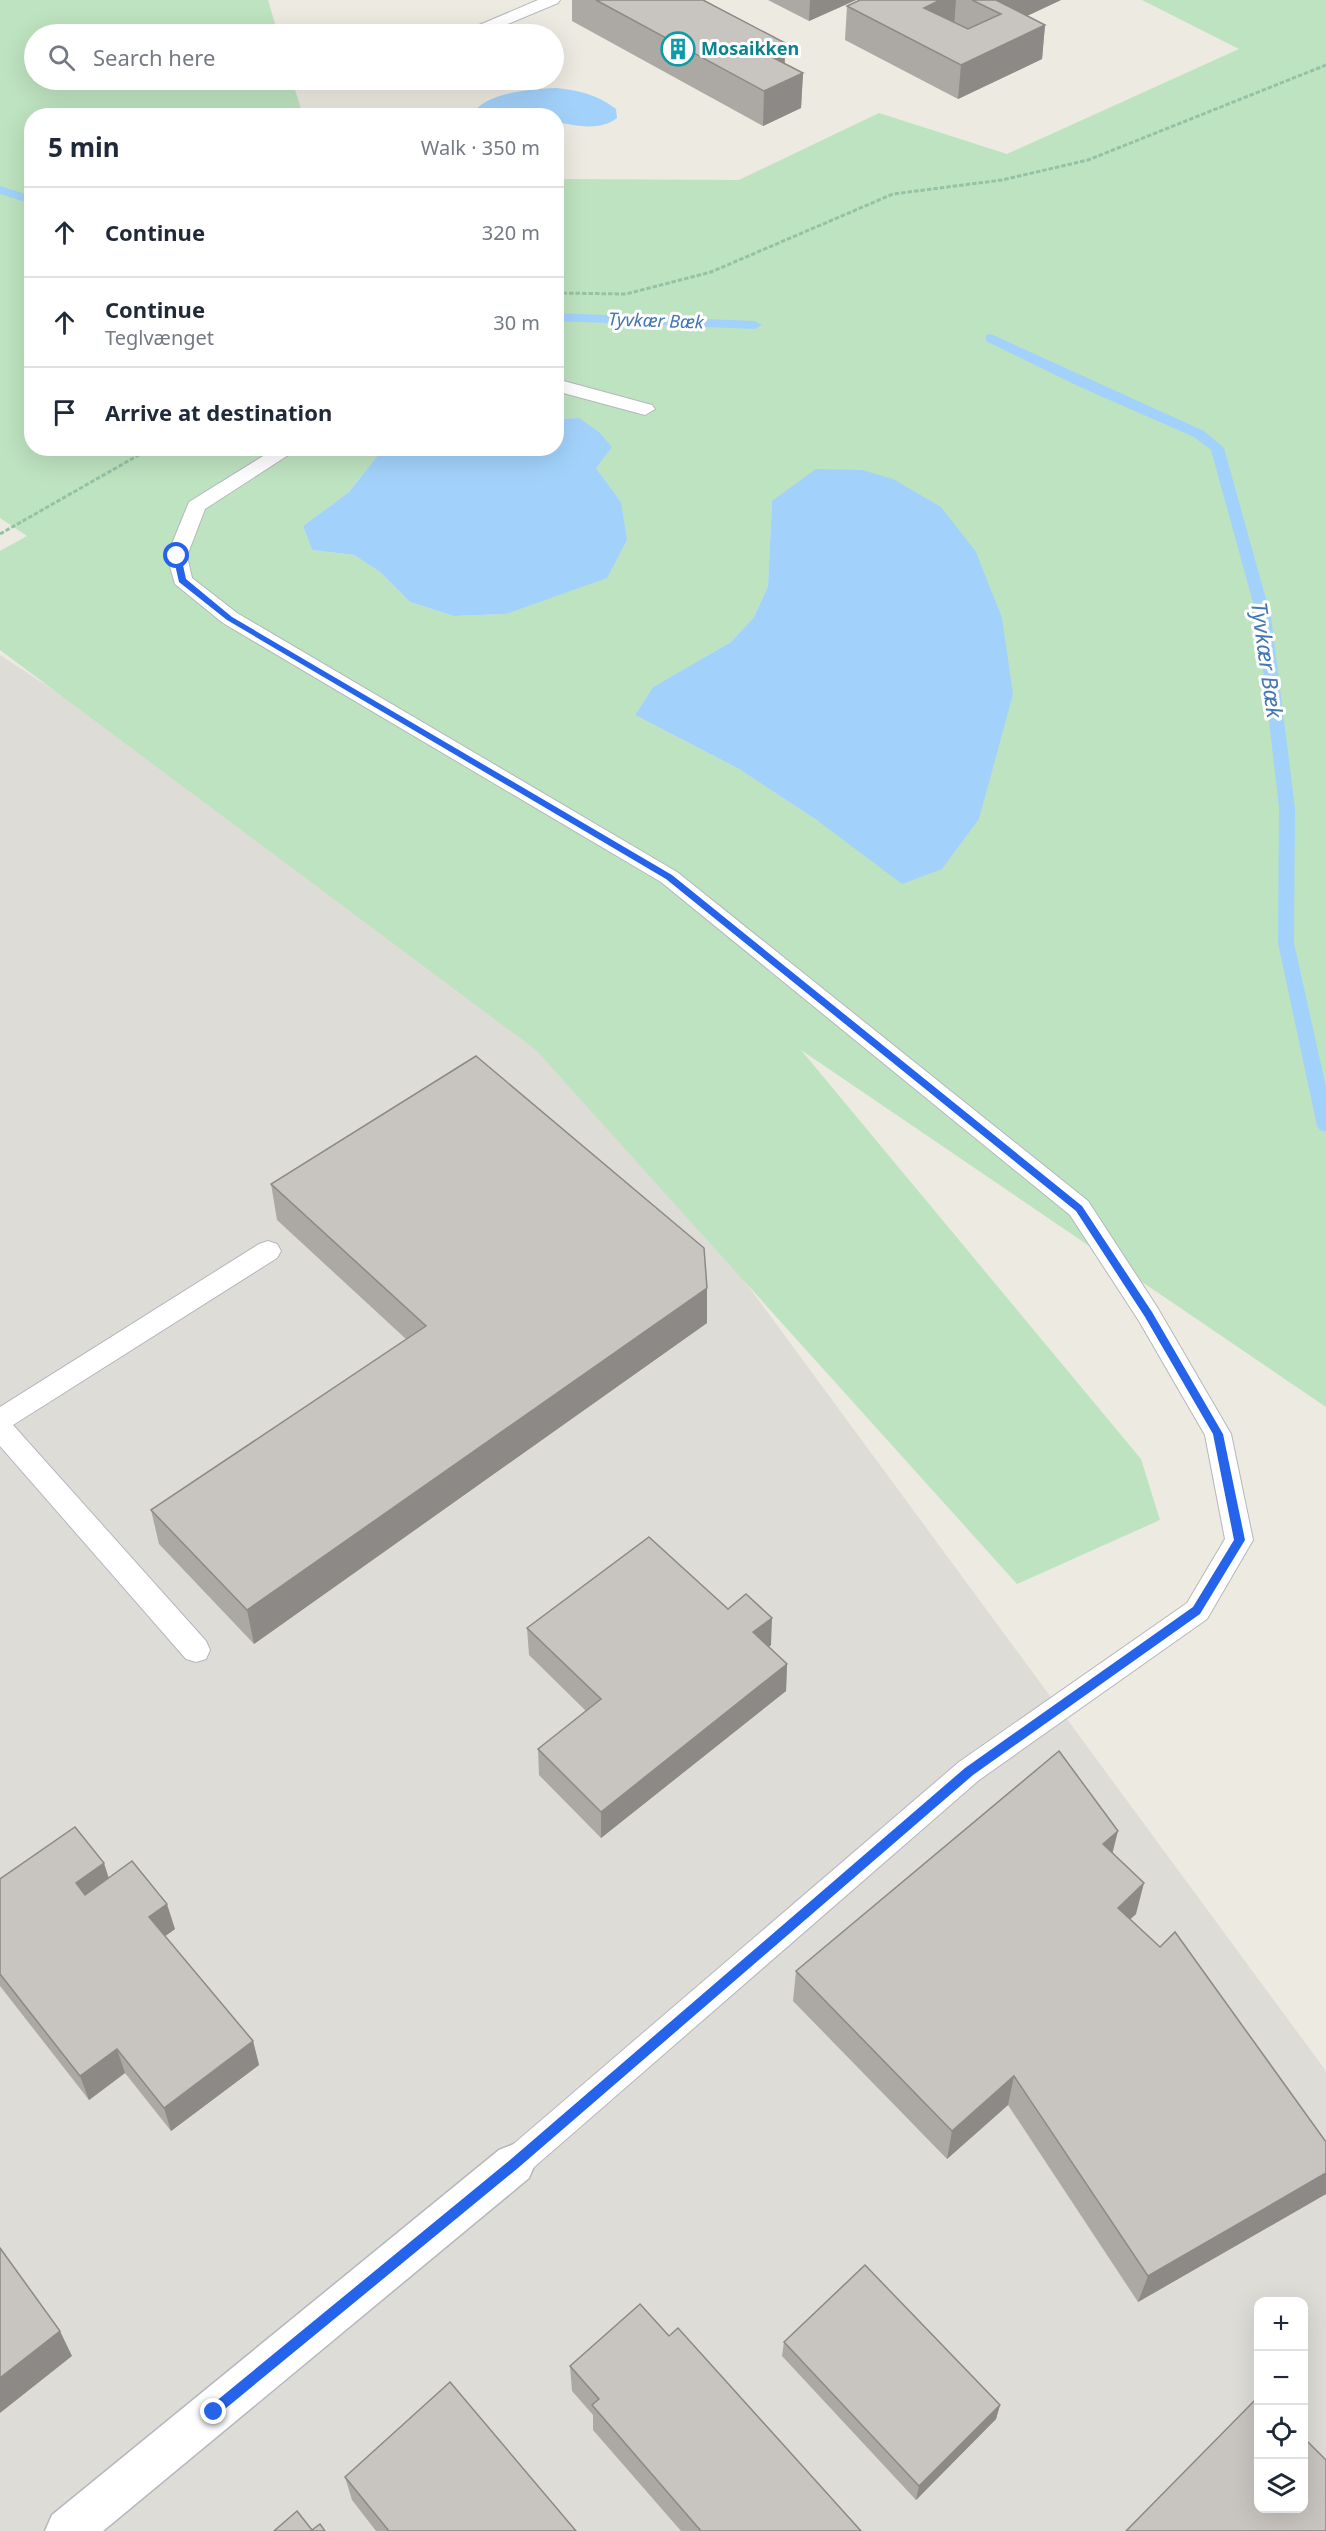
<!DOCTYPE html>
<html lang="en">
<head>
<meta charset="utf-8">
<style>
  body { margin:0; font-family:"Noto Sans",sans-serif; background:#f6f6f7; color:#1f2937 }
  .controls { position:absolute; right:18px; bottom:18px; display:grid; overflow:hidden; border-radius:12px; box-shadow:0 6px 24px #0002 }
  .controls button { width:54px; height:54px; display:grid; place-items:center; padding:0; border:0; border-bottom:2px solid #e0e1e3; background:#fff; color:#1f2937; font:30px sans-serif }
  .stop { position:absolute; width:18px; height:18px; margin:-14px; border:4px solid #2563eb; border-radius:50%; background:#fff }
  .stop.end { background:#2563eb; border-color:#fff; box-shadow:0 2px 6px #0008 }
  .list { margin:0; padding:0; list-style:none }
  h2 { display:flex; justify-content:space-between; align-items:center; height:78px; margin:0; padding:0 24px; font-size:26px }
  h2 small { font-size:20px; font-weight:400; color:#747a83 }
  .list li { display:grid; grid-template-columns:39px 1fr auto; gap:18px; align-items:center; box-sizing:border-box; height:90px; padding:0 24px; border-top:2px solid #e0e1e3 }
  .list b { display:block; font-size:22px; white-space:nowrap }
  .list p { margin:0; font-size:20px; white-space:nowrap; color:#747a83 }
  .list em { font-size:20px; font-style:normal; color:#747a83 }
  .icon { flex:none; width:33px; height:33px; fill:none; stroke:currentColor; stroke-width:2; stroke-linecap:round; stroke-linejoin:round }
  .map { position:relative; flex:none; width:1326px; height:2531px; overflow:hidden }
  .search { position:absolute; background:#fff; box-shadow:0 6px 24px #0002; left:24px; top:24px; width:540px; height:66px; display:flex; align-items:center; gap:15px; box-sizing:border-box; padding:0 21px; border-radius:33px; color:#747a83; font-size:22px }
  .panel { position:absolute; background:#fff; box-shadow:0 6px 24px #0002; left:24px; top:108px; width:540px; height:348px; border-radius:24px }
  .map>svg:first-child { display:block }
  .industrial { fill:#dedcd6; fill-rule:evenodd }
  .green { fill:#bee3c0; fill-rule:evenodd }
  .water { fill:#a2d2fb }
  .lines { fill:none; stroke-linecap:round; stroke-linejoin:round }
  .stream { fill:#a2d2fb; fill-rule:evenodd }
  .lane-casing { stroke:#b4b7bc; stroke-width:2 }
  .street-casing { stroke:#b4b7bc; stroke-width:3 }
  .path { stroke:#96c2a4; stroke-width:3; stroke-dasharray:4.5 2; stroke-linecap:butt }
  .lane { fill:#fff; fill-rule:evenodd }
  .street { fill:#fff; fill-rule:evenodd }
  .wall { fill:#aca9a4 }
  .shaded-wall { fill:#8c8986 }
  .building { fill:#c8c4bf; stroke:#8c8986; stroke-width:1.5 }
  .route { fill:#2563eb }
  .labels { text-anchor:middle; stroke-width:6; stroke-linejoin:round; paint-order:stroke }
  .far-culture-label { font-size:18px; font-weight:bold; fill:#0d838f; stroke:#fff; text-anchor:start }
  .far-water-label { font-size:18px; font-style:italic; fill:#4377b4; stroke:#fff }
  .water-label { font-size:22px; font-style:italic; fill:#4377b4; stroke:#fff }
</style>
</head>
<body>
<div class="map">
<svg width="1326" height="2531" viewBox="0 0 1326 2531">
  <rect width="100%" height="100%" fill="#eceae1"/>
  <path class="industrial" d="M0 655 548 1014 1326 2071V2531H0ZM1258 2302H1304V2508H1258Z"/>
  <path class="green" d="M0 0H268L278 34H34V80H292L303 115 32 116V448L389 449 378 455 349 492 303 526 312 550 354 555 380 572 410 602 454 616 506 614 621 502 596 468 579 418 557 419V179L739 180 879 113 1007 154 1239 49 1142 0H1326V1407L801 1050 1141 1459 1160 1520 1017 1584 536 1050 0 650V551L27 536 0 518ZM772 501 991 768 979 819 818 821 739 769 635 715 653 687 731 642 754 617 768 586Z"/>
  <path class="water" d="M556 88C578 90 598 95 616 109L617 118C600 131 577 126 557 122L556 116 472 115C484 92 533 89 556 88Z
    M579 418 599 432 612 447 596 468 621 502 627 540 607 578 506 614 454 616 410 602 380 572 354 555 312 550 303 526 349 492 378 455 389 449 556 448 557 419Z
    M816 469 862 470 893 479 941 507 976 552 1002 618 1013 694 979 819 942 869 902 884 818 821 739 769 635 715 653 687 731 642 754 617 768 586 772 501Z"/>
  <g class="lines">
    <path class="stream" d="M0 186 32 196V204L0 194Z
      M556 313 755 321 762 325 755 329 556 321Z
      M991 334 1204 431 1224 448 1271 617 1295 808 1294 943 1326 1087V1132L1320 1130 1317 1126 1278 943 1279 808 1257 617 1211 450 1194 437 1080 387 986 341V335Z"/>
    <g class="lane-casing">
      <path id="lane" d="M538 0H560L558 3 484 34H463L465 31Z
        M556 379 652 405 655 409 645 415 556 391Z
        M276 448H299L205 509 187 556 192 578 237 613 677 872 1088 1201 1157 1307 1231 1434 1253 1540 1207 1619 979 1780 525 2175 514 2180 503 2175 498 2164 503 2153 959 1762 1187 1603 1225 1539 1205 1435 1139 1321 1070 1215 661 882 223 623 175 584 167 556 189 502Z
        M268 1241 277 1244 281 1251 277 1258 13 1425 206 1641 210 1650 206 1659 196 1662 186 1659 0 1446V1407L259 1244Z"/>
    </g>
    <g class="street-casing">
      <path id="street" d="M514 2144 529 2150 535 2164 529 2178 103 2531H45L52 2515 499 2150Z"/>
    </g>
    <path class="path" d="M556 293 626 294 711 272 893 194 1002 180 1088 160 1326 65
      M0 534 151 448"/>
    <use href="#lane" class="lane"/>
    <use href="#street" class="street"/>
  </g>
  <path class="wall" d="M572 0H703L785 43V64L803 73 801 108 763 126 572 21Z
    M768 0H856L809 21Z
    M860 0H1061L1027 16 1045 25 1042 59 958 99 845 40 847 6Z
    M271 1184 707 1288V1323L254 1644 159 1544 151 1510 406 1339 277 1220Z
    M728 1609 771 1645 769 1647 787 1664 786 1691 601 1838 539 1775 538 1749 586 1711 529 1655 527 1628Z
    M1113 1853 1136 1914 1130 1919 1326 2142V2194L1138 2302 1008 2105 947 2159 793 2001 796 1971Z
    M109 1878 175 1929 165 1936 253 2041 259 2065 171 2131 125 2073 89 2100 0 1986V1879Z
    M669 2336 861 2531H681L593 2430V2415L572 2391 570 2366Z
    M784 2342 1000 2405 996 2419 916 2500 782 2356Z
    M345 2477 576 2531H376L352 2500Z"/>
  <path class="shaded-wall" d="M810 0H856L809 21Z
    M940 0H956L954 27 924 8Z
    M993 0H1061L999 29 1001 14Z
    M1045 25 1042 59 958 99 961 65Z
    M785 43 784 78 764 53Z
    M803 73 801 108 763 126 764 91Z
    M707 1288V1323L254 1644 247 1610Z
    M772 1618 771 1645 752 1659 753 1632Z
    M787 1664 786 1691 601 1838V1812Z
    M1118 1831 1110 1863 1103 1844Z
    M104 1863 112 1888 84 1909 76 1883Z
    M1144 1883 1136 1914 1110 1938 1118 1908Z
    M167 1904 175 1929 157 1942 149 1917Z
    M253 2041 259 2065 171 2131 164 2108Z
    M117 2049 125 2073 89 2100 80 2076Z
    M1014 2076 1008 2105 947 2159 952 2131Z
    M1326 2173V2194L1138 2302 1148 2276Z
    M60 2331 72 2356 0 2413V2378Z
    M1000 2405 996 2419 916 2500 919 2486Z"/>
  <path class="building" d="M596 0H703L785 43 764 53 803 73 764 91Z
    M860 0H940L924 8 968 29 1001 14 972 0H996L1045 25 961 65 847 6Z
    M476 1056 704 1248 707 1288 247 1610 151 1510 426 1326 271 1184Z
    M649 1537 728 1609 746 1594 772 1618 753 1632 787 1664 601 1812 538 1749 601 1699 527 1628Z
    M1059 1751 1118 1831 1103 1844 1144 1883 1118 1908 1160 1947 1175 1932 1326 2142V2173L1148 2276 1014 2076 952 2131 796 1971Z
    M75 1827 104 1863 76 1883 85 1895 132 1861 167 1904 149 1917 253 2041 164 2108 117 2049 80 2076 0 1974V1879Z
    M0 2248 60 2331 0 2378Z
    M865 2265 1000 2405 919 2486 784 2342Z
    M640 2304 669 2336 678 2328 861 2531H701L592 2405 599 2399 570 2366Z
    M450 2382 576 2531H389L345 2477Z
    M1258 2397V2508H1304V2438L1326 2460V2531H1126Z
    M297 2511 312 2530 320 2524 325 2531H274Z"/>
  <path class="route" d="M177 553 181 556 186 579 232 617 672 875 1082 1206 1152 1312 1223 1434 1245 1540 1200 1614 973 1775 518 2168 214 2418 209 2416V2407L510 2160 965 1768 1193 1607 1234 1540 1213 1434 1145 1317 1076 1211 666 879 227 620 179 582 173 556Z"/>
  <defs>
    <g id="building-ring" transform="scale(1.725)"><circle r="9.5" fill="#fff" stroke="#0f9aa8" stroke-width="1.5"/><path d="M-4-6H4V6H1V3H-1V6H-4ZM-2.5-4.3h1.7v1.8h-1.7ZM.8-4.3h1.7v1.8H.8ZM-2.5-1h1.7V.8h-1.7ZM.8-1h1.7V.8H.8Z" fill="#0f9aa8"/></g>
  </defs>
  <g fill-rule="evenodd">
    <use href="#building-ring" x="678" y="49"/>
  </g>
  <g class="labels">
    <g class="far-culture-label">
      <text x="701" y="55">Mosaikken</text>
    </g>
    <g class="far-water-label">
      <text transform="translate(656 321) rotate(2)" y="6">Tyvkær Bæk</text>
    </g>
    <g class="water-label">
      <text transform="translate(1267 660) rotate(82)" y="8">Tyvkær Bæk</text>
    </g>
  </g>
</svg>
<div class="controls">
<button>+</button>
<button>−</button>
<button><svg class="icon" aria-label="locate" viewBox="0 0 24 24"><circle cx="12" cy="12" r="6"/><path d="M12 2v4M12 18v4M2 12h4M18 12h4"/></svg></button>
<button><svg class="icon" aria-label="layers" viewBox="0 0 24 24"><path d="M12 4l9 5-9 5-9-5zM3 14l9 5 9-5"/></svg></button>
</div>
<div class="stop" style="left:177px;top:556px"></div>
<div class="stop end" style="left:214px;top:2412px"></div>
<div class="search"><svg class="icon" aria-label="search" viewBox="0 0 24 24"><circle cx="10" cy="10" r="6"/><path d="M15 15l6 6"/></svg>Search here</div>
<section class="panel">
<h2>5 min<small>Walk · 350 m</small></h2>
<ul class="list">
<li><svg class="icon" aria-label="ahead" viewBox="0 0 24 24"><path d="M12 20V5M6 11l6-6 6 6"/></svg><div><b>Continue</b></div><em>320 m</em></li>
<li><svg class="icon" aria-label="ahead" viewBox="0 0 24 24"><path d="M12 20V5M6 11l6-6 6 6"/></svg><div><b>Continue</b><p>Teglvænget</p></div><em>30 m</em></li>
<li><svg class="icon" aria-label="arrive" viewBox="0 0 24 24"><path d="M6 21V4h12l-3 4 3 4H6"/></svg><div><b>Arrive at destination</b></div></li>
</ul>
</section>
</div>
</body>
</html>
